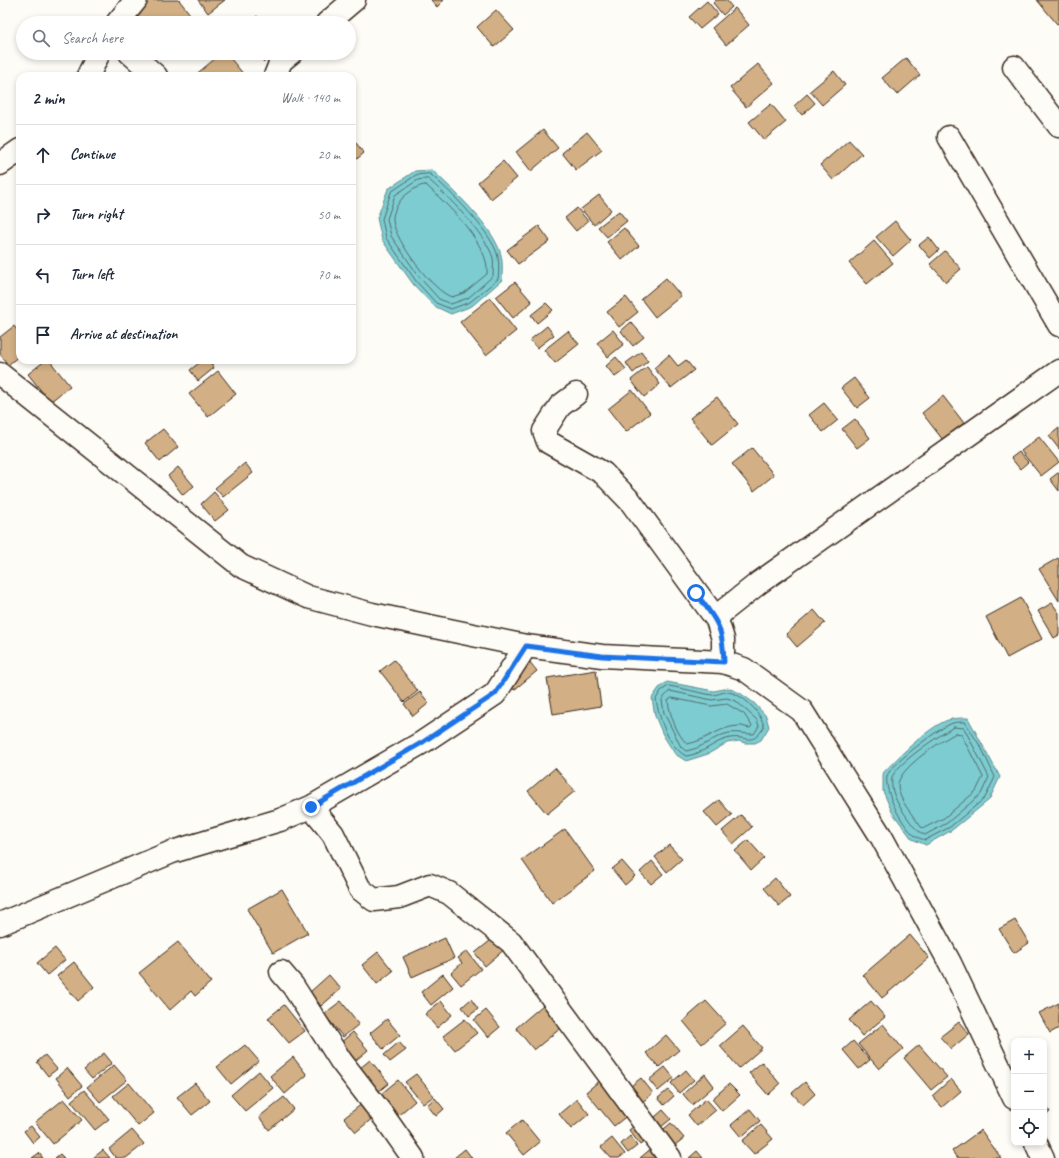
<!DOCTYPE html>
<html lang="en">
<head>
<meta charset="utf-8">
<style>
  body { margin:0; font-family:Caveat,sans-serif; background:#f6f6f7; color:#1f2937 }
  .controls { position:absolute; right:12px; bottom:12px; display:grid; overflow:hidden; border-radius:8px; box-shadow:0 2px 6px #0003 }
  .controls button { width:36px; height:36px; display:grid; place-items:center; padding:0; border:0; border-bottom:1px solid #e0e1e3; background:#fff; color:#1f2937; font:20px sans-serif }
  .stop { position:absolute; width:12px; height:12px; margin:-9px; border:3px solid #1a73e8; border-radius:50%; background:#fff }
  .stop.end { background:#1a73e8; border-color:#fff; box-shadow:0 1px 4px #0008 }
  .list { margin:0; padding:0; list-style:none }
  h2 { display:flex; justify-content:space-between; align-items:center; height:52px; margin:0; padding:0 16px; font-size:17px }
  h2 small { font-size:13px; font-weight:400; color:#747a83 }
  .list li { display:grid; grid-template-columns:26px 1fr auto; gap:12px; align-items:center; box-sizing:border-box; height:60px; padding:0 16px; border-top:1px solid #e0e1e3 }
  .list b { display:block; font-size:15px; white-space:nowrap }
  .list em { font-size:13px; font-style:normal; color:#747a83 }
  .icon { flex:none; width:22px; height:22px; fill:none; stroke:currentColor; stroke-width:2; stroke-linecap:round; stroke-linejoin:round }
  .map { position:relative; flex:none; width:1059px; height:1158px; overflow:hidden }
  .search { position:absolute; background:#fff; box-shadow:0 2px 6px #0003; left:16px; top:16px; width:340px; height:44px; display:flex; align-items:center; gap:10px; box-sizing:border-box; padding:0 14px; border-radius:22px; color:#747a83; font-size:15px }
  .panel { position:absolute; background:#fff; box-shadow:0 2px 6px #0003; left:16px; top:72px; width:340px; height:292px; border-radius:12px }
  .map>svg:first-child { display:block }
  .water { fill:#7bccd2; stroke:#618b8a }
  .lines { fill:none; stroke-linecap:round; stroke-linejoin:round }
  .shore { stroke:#556b66; stroke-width:1 }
  .building { fill:#d2af84; stroke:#3b2a1e }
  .minor-casing { stroke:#3b2a1e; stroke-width:25 }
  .secondary-casing { stroke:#3b2a1e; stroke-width:25 }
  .minor { stroke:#fdfcf7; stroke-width:22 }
  .secondary { stroke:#fdfcf7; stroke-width:22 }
  .route { stroke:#1a73e8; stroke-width:5 }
</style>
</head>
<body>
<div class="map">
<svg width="1059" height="1158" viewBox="0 0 1059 1158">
  <rect width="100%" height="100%" fill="#fdfcf7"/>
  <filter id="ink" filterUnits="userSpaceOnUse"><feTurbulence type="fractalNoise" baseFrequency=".025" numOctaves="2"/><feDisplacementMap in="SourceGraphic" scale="8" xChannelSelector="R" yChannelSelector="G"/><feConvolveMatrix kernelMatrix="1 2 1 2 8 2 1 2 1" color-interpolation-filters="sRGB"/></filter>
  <g filter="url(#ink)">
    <path class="water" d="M432 170C453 190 494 227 501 255 503 263 502 272 502 280L472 306 451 314 434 306 413 284 382 240 377 218 388 189 415 171Z
      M667 682 714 691 728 688 740 693 754 703 766 716 769 727 761 740 755 743H745L739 741 727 743 708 754 686 761 675 754 663 735 655 716 652 698 659 688Z
      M968 718 1000 777 989 800 952 830 926 845 912 839 892 812 883 791V773C897 758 933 722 952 719 957 718 963 718 968 718Z"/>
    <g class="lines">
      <path class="shore" d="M430 174C449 190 493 233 498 257 499 263 499 273 498 279L470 302 451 309 436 303 416 281 386 238 382 219 391 192 416 175Z
        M428 179C446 194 487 236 493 258 494 263 493 271 493 276L468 298 451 304 439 299 420 278 391 236 387 219 395 195 418 180Z
        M426 185C446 203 491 246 487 274L464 293 452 297C433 292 395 240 393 221 392 211 400 199 407 194 413 190 418 185 426 185Z
        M669 686C683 688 698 693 712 695 717 695 722 692 727 692 742 693 762 713 764 727 751 749 746 733 726 739 712 743 703 754 686 756 668 746 659 718 656 699L661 691Z
        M670 691 712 700 727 698 736 701 757 720 759 726 754 734C743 734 735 731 725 734 712 738 703 748 686 751L681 747 664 713 662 700Z
        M672 698 711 706 727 704 744 714 752 726 750 728C746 728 742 725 738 726 718 727 706 741 687 744 677 734 670 716 668 701Z
        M965 722 982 749 995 777 985 798 950 827 925 840C922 839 917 838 914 835 902 825 884 792 887 776 890 765 941 726 953 723 956 722 961 722 965 722Z
        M954 727 964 728 989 777 981 794 947 823 925 835C915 831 910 821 904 813 897 803 890 790 892 778 894 765 941 734 954 727Z
        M956 733 961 734 983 777 976 791 944 818 924 828 921 827C913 815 899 801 898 786 897 769 941 741 956 733Z"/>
    </g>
    <path class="building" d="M150 0H179L197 23H143L134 13Z
      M198 0H225L208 13Z
      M431 0H444L437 7Z
      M716 0H726L732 7 723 15 713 3Z
      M1037 0H1059V23L1057 24Z
      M707 1 718 14 700 29 689 17Z
      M735 8 749 25 726 45 712 28Z
      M496 10 514 30 494 47 477 27Z
      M257 16 263 23H249Z
      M222 53H226L245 76H194Z
      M256 53H274L264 62Z
      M906 58 920 75 897 95 882 78Z
      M758 64 774 83 746 107 730 88Z
      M834 71 845 85 822 105 810 91Z
      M807 94 815 103 802 115 794 106Z
      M771 104 786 122 764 140 749 122Z
      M543 130 558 148 531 171 516 152Z
      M587 132 602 150 576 170 562 153Z
      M352 138 364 153 352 163Z
      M849 140 862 154 833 180 820 165Z
      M503 161 517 178 491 199 478 182Z
      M599 195 611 210 594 225 581 209Z
      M577 208 588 221 576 231 565 218Z
      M619 211 627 221 607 237 598 227Z
      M895 221 911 240 893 256 876 237Z
      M539 226 550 241 518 264 507 250Z
      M624 228 639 246 622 260 607 242Z
      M929 237 939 250 930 258 919 245Z
      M874 241 893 263 867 284 849 263Z
      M945 251 961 269 946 282 930 264Z
      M666 278 681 296 655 317 641 299Z
      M515 282 532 302 513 318 496 297Z
      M626 297 638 312 619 327 607 312Z
      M490 298 516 331 486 355 460 322Z
      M546 303 553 310 537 323 531 315Z
      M631 322 644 337 633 346 621 331Z
      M14 326 20 334V355L8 365 0 354V337Z
      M547 326 554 335 537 348 530 340Z
      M613 330 624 344 608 357 597 343Z
      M568 331 579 344 555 363 544 350Z
      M641 352 648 361 633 373 626 363Z
      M669 355 678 366 686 360 694 370 671 388 654 368Z
      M616 357 626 369 615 377 606 366Z
      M46 360H49L70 386 50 402 28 374Z
      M203 360H208L214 368 198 381 190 370Z
      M647 367 660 384 644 397 631 380Z
      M218 371 236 394 208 417 189 394Z
      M854 378 870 398 857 408 841 388Z
      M632 390 650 413 626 432 608 409Z
      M943 396 964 423 943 440 922 413Z
      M717 397 738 424 712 445 690 418Z
      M824 403 838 420 823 432 809 415Z
      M855 419 870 438 857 448 842 429Z
      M1059 428V449L1049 436Z
      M163 429 178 447 160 462 145 443Z
      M1039 437 1059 462 1041 476 1021 451Z
      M752 448 774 475 754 491 732 464Z
      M1019 452 1028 462 1020 469 1011 458Z
      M245 463 253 473 223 497 215 488Z
      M178 467 194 486 183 495 168 476Z
      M1059 472V491L1050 479Z
      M214 492 229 510 215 521 201 504Z
      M1058 558 1059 560V601L1039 569Z
      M1021 598 1042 639 1007 658 986 617Z
      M1052 603 1059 613V635L1054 638 1038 611Z
      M814 610 825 623 797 647 786 634Z
      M394 660 418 691 404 702 380 671Z
      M529 661 537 671 514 690 506 680Z
      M596 670 601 706 553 714 547 678Z
      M420 692 429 703 413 716 404 704Z
      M555 768 575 791 547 814 528 791Z
      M719 800 732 815 717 827 704 812Z
      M741 815 752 827 733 844 722 831Z
      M565 829 595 871 552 903 522 860Z
      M748 840 764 858 751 870 735 851Z
      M669 845 682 859 667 872 655 857Z
      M622 861 635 876 625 885 612 869Z
      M652 861 663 874 651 884 640 872Z
      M775 878 790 897 779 906 764 888Z
      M282 889 308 933 273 953 247 909Z
      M1015 920 1029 943 1014 953 999 929Z
      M910 935 929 958 882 998 863 975Z
      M496 936 506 948 485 966 475 953Z
      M445 938 454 958 412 977 403 957Z
      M178 942 211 982 195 996 191 991 170 1010 139 973Z
      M55 948 65 960 47 975 37 963Z
      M467 951 481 969 461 985 451 973 462 963 458 958Z
      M378 952 393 971 377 984 362 965Z
      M74 962 94 987 78 1001 57 976Z
      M443 974 453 987 431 1005 421 992Z
      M329 975 341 989 321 1006 310 992Z
      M471 999 478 1009 469 1016 462 1007Z
      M341 1001 359 1024 343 1037 324 1014Z
      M441 1001 452 1015 437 1028 425 1014Z
      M706 1001 726 1023 702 1044 683 1021Z
      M871 1001 885 1017 862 1036 849 1020Z
      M1059 1003V1028L1050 1033 1039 1013Z
      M284 1005 305 1031 289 1043 268 1018Z
      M543 1005 561 1028 534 1050 516 1028Z
      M486 1010 500 1027 488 1037 474 1020Z
      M387 1019 400 1035 383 1049 370 1033Z
      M465 1019 477 1033 455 1050 443 1036Z
      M959 1022 969 1034 951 1049 940 1037Z
      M883 1024 903 1049 879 1069 858 1044Z
      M743 1026 762 1048 739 1068 720 1046Z
      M353 1032 368 1050 355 1061 340 1043Z
      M666 1035 679 1050 659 1067 646 1053Z
      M853 1041 870 1060 859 1069 843 1050Z
      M399 1042 406 1050 390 1062 384 1055Z
      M245 1045 259 1061 231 1084 217 1067Z
      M919 1045 947 1077 931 1090 904 1058Z
      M104 1053 112 1063 92 1079 84 1070Z
      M45 1055 57 1069 48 1076 37 1062Z
      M293 1057 307 1075 285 1094 270 1076Z
      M370 1060 389 1083 373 1096 354 1073Z
      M762 1062 780 1084 768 1095 749 1073Z
      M114 1065 127 1080 100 1102 87 1087Z
      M665 1067 674 1078 658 1091 649 1080Z
      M67 1068 82 1086 70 1096 56 1078Z
      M686 1070 694 1080 679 1093 671 1083Z
      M259 1071 273 1088 245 1111 231 1095Z
      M416 1074 434 1096 423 1104 405 1082Z
      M705 1074 714 1086 692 1105 683 1094Z
      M604 1077 633 1111 614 1126 586 1092Z
      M641 1078 653 1093 639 1105 626 1090Z
      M951 1079 961 1091 942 1107 932 1096Z
      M398 1080 415 1101 393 1120 376 1098Z
      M805 1082 815 1094 803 1105 792 1093Z
      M129 1083 154 1113 138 1126 113 1096Z
      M195 1083 210 1101 192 1115 177 1097Z
      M729 1084 740 1095 722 1111 712 1099Z
      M84 1090 109 1119 95 1130 71 1101Z
      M668 1090 674 1096 664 1105 658 1098Z
      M284 1097 294 1109 269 1130 259 1117Z
      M435 1098 444 1109 436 1116 427 1105Z
      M64 1099 82 1120 53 1144 35 1122Z
      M577 1099 589 1114 571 1129 559 1114Z
      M706 1099 716 1110 697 1126 688 1115Z
      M363 1103 374 1117 356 1132 344 1118Z
      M1044 1103 1050 1112 1044 1116Z
      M750 1109 760 1121 741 1137 731 1125Z
      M663 1110 671 1119 656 1131 648 1123Z
      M522 1120 540 1142 524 1155 506 1133Z
      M638 1123 649 1138 640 1145 629 1130Z
      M671 1123 684 1138 670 1149 658 1134Z
      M761 1125 773 1139 754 1154 742 1141Z
      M31 1126 40 1137 33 1143 24 1131Z
      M132 1130 144 1144 126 1158H116L109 1149Z
      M981 1130 1001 1158H957L952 1151Z
      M630 1136 637 1146 628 1153 621 1144Z
      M612 1138 625 1154 619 1158H611L601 1147Z
      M653 1147 662 1158H640Z
      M465 1149 472 1158H454Z
      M103 1150 110 1158H93Z
      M697 1151 703 1158H689Z
      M39 1153 43 1158H32Z
      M60 1154 64 1158H55Z"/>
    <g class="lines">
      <g class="minor-casing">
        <path id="minor" d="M117 23 136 0
          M327 23 354 0
          M130 53 156 76
          M1014 67 1059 126
          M88 76 99 53
          M275 76 281 61 291 53
          M949 137 1059 325
          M0 164 20 150
          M576 394 560 406 544 431 548 442 603 473 631 502 717 620
          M723 662V639L717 620 722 612 760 582 1059 371
          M311 807 333 834 360 889 374 900 399 897 430 885 449 893 511 942 670 1158
          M0 924 172 852 280 820 311 807 423 742 495 694 526 646
          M281 972 293 986 341 1061 385 1118 413 1158"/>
      </g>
      <g class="secondary-casing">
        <path id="secondary" d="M0 374 241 566 308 597 372 614 526 646 602 656 723 662 744 669 802 711 882 838 950 963 1014 1098
          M1036 1143 1043 1158"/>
      </g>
      <use href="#minor" class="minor"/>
      <use href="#secondary" class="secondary"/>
    </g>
  </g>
  <g class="lines" filter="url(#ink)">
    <path class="route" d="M311 807 423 742 495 694 526 646 602 656 724 662C723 626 717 621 696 593"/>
  </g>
</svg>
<div class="controls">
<button>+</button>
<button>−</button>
<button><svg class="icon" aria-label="locate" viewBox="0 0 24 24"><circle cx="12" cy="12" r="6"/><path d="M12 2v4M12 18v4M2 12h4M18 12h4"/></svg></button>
</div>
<div class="stop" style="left:696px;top:593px"></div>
<div class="stop end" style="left:311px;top:807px"></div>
<div class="search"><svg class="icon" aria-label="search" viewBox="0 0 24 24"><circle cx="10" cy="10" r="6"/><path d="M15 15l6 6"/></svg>Search here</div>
<section class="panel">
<h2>2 min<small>Walk · 140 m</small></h2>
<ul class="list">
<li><svg class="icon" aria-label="ahead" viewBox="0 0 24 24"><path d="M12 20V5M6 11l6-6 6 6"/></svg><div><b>Continue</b></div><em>20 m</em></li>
<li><svg class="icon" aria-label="right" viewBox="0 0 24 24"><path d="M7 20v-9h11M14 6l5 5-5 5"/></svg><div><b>Turn right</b></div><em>50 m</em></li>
<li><svg class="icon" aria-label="left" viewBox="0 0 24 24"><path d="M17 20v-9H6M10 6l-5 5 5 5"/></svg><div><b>Turn left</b></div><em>70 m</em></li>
<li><svg class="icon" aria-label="arrive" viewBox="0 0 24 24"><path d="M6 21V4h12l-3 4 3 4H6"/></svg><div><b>Arrive at destination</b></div></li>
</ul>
</section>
</div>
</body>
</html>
